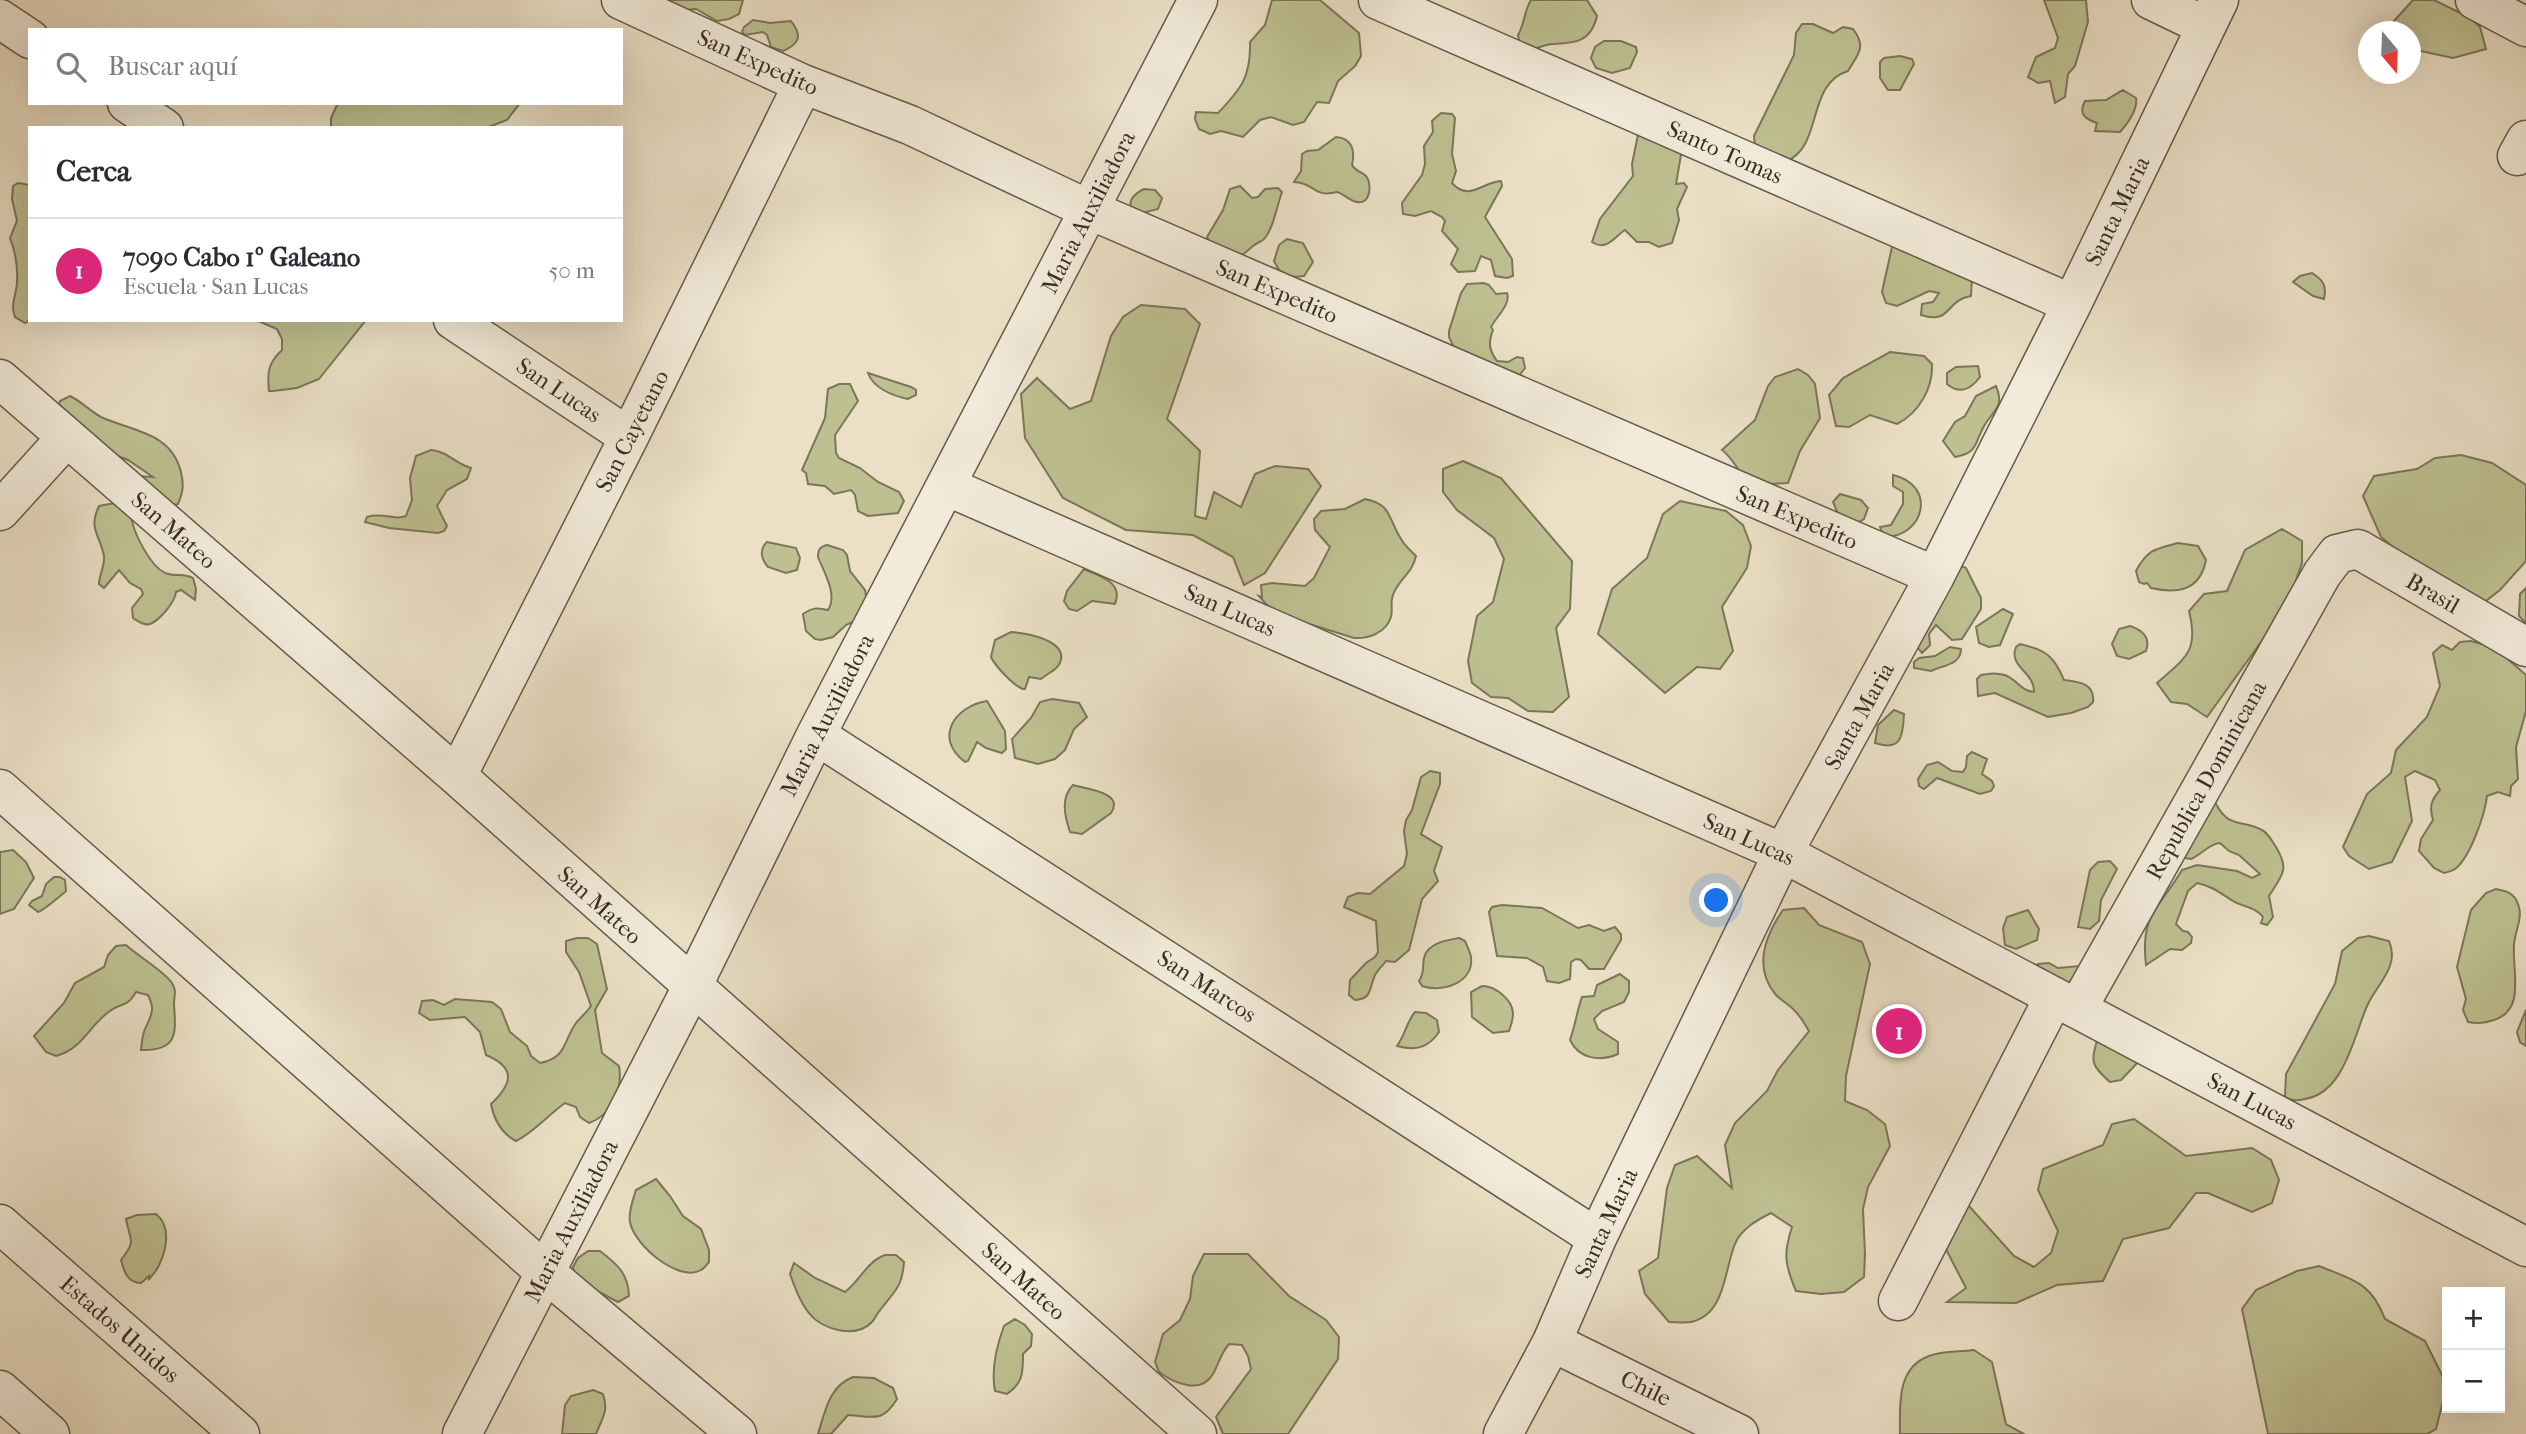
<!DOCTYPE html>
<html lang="es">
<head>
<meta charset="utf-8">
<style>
  body { margin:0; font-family:"IM FELL French Canon",serif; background:#f7f7f7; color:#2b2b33 }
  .controls { position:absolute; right:21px; bottom:21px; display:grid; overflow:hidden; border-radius:0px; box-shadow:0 7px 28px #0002 }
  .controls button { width:63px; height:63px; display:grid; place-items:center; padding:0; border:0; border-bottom:2px solid #e1e1e2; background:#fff; color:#2b2b33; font:35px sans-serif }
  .compass { position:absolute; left:2358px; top:21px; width:63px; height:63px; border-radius:50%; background:#fff; box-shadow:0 7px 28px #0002; rotate:161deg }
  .you { position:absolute; left:1717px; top:901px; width:24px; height:24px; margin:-18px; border:5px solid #fff; border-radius:50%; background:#1a73e8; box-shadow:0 0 0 10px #1a73e833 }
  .badge { display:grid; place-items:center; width:46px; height:46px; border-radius:50%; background:#db2777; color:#fff; font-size:23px; font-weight:700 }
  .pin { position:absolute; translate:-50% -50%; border:4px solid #fff; box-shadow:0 2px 7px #0006 }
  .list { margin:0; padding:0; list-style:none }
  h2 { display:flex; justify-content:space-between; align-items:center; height:91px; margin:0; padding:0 28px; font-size:30px }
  h2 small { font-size:23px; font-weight:400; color:#7c7c81 }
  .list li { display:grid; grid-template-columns:46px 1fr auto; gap:21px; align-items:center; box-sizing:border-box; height:105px; padding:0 28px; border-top:2px solid #e1e1e2 }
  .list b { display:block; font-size:26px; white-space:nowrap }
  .list p { margin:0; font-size:23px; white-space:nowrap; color:#7c7c81 }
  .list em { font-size:23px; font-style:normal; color:#7c7c81 }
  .icon { flex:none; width:38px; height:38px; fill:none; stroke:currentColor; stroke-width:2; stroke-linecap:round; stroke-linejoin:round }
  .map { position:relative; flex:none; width:2526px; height:1434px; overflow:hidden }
  .search { position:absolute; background:#fff; box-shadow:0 7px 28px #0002; left:28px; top:28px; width:595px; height:77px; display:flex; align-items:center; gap:18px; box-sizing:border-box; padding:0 24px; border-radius:0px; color:#7c7c81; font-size:26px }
  .panel { position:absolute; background:#fff; box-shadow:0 7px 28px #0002; left:28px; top:126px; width:595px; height:196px; border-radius:0px }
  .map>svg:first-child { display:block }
  .green { fill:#bec091; stroke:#7b765a; stroke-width:2 }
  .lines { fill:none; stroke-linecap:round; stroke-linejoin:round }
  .minor-casing { stroke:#655a4b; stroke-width:41 }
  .minor { stroke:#f2ebda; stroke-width:38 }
  .labels { text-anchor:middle; stroke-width:6; stroke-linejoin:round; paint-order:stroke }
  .street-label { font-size:23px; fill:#382d22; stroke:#f2ebda }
</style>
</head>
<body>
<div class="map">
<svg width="2526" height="1434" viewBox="0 0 2526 1434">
  <rect width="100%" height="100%" fill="#ebe0c6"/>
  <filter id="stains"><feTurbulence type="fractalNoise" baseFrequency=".00286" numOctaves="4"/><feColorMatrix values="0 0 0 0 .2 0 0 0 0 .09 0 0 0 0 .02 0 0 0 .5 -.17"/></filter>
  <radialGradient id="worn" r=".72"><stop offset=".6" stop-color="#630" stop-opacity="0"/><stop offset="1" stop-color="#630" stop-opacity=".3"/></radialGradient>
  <path class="green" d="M657 0H743L739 14 729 19 717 21 696 9 685 10Z
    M1272 0H1320L1359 33 1361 56 1355 66 1338 81 1329 103 1317 102 1304 122 1293 125 1271 117 1260 120 1243 137 1221 131 1210 134 1199 129 1195 119 1196 112 1218 113C1241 89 1251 77 1250 42L1265 25Z
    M1531 0H1587L1597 16C1591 42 1575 43 1554 44 1545 44 1535 49 1526 52L1521 49 1518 35C1525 23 1524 11 1531 0Z
    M2044 0H2086L2088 22 2075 66 2068 74 2065 97 2055 103 2050 81 2038 83 2028 77 2036 57 2055 48 2058 38Z
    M2413 0H2434L2471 18 2480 27 2486 49 2453 58 2411 49 2410 32H2390L2393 22Z
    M753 20 770 23 791 21C803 36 799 44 783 51L771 47 767 35 763 32 745 35 742 32 744 27Z
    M1802 24H1813L1833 33 1843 27 1853 29C1867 47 1858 54 1848 71 1806 84 1823 146 1787 161L1764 154 1758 145 1755 147 1754 136 1794 55 1796 33Z
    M1604 41H1621L1636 47 1637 52 1630 68 1612 73 1596 68 1591 58 1595 47Z
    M1900 56 1912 59 1914 64 1900 90H1888L1880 78V62L1884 58Z
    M2123 90 2136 98C2138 110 2128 123 2120 132L2095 131 2097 123C2085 119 2078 114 2085 101L2106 100Z
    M338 103H520L507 120 486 128H331V118Z
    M1441 113 1452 114 1455 118 1452 154 1456 171 1452 183C1469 202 1482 182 1501 181L1502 186 1485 217 1512 259 1513 276 1507 278 1495 276 1491 260 1481 256 1475 271 1458 272 1451 264 1458 249 1442 231 1445 221 1442 217 1431 211 1415 216 1403 214 1402 203 1422 175 1425 164 1424 146 1433 132 1432 121Z
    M1639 130 1682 149 1676 184 1684 183 1687 187 1677 209 1679 220 1672 243 1659 247 1649 242H1637L1625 230C1615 236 1607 252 1592 242L1600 219 1633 176 1632 164Z
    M1336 137C1353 138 1355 152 1352 165 1356 172 1361 171 1366 176 1372 183 1371 205 1357 202 1350 201 1344 194 1337 192 1312 198 1316 183 1294 182L1301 171 1302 154 1307 151 1318 150Z
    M18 183 30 185V320L25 323 15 317C10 305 16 296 17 283 18 267 16 253 10 238L17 221 12 199 13 186Z
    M1240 186 1252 198 1258 197 1265 189 1278 188 1282 192C1277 205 1273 231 1263 240 1260 242 1256 243 1253 246 1244 254 1242 256 1229 261L1212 247 1207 237 1223 210 1230 189Z
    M1144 189 1155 190 1162 198 1158 209 1146 212 1143 222 1132 219C1129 203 1128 197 1144 189Z
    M1894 238 1972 278 1971 296C1945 300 1952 325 1921 315L1922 304 1933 302 1939 293 1929 291 1897 306 1886 303 1882 292Z
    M1287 239 1303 243 1313 262 1304 276C1285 278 1283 279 1274 261L1279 245Z
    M2312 273C2323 280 2327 285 2324 299L2313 296 2293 282 2300 276Z
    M1484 283 1489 285 1496 294 1507 293C1511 304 1497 316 1491 327L1493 330C1488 343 1489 350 1497 361L1508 362 1517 357 1523 358 1525 368 1515 381 1456 352 1449 337V331L1461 293 1467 284Z
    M1141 305 1185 309 1200 324 1167 419 1200 451 1195 516 1206 519 1214 492 1241 507 1255 474 1275 466 1308 469 1321 486 1265 573 1244 585 1233 557 1193 535 1126 530 1063 498 1025 438 1021 394 1037 378 1070 409 1091 401 1111 336 1123 317Z
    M256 320H366L319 379 297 388 273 391H269C267 373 268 363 282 350V339L277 329Z
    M1890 352 1924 356 1932 364C1933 388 1919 413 1897 424L1870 415 1849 427 1836 426 1829 395 1843 378Z
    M1978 366 1980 377C1971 389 1960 395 1947 384V373L1956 367Z
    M1798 369 1808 375 1815 384 1820 418 1800 451 1788 483C1778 483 1763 486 1753 483 1741 480 1735 459 1722 450L1755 420 1768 386 1775 377Z
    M868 373 911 387 916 390V395L908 399C893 396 873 388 868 373Z
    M839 384H850L858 401 835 435 836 453 839 458 860 468 878 482 899 492 904 501 898 513 868 516 858 511 855 495 851 490 834 494 825 486 808 484 806 473 802 470 825 418 828 389Z
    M1996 386C2005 408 1993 410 1984 426 1974 444 1978 453 1955 457L1943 441 1955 422 1965 416 1976 396Z
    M70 396C81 401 90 411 101 417 134 432 171 432 181 472 184 485 183 492 178 504L166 506 134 476 153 477 128 460 110 453 57 413 60 401Z
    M431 450C447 451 456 464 471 468L467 479 447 490 437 506 447 526 444 531 438 533 389 528 365 522 367 517C384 512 394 521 406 516L412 500 410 478 416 456Z
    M2461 455 2492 463 2526 485V561L2500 590 2482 604 2429 577 2381 537 2363 496 2374 476 2417 469 2435 458Z
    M1463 461 1501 478 1572 561 1570 609 1556 628 1569 697 1553 712 1528 711 1508 698 1491 697 1472 683 1468 661 1477 616 1493 602 1504 559 1494 538 1457 510 1443 492V469Z
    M1893 475C1937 485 1925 537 1884 537L1880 527 1891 525 1903 504V492L1893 486Z
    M1840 494 1861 500 1868 508 1864 519 1854 525 1842 523 1833 502Z
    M1365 499C1392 504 1388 519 1401 539 1404 545 1411 551 1416 556 1412 574 1398 580 1393 595 1390 602 1393 610 1391 617 1386 633 1368 639 1354 638L1274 613 1259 596 1262 597 1261 585 1272 583 1305 586 1314 578 1330 547 1315 530 1314 519 1321 511 1345 509Z
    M1680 501 1726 511 1743 525 1751 546 1747 568 1722 607 1733 651 1720 669 1697 667 1665 693 1598 634 1612 589 1647 558 1663 514Z
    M115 503 131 516C133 532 150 566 165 573 175 577 184 573 193 578L196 589 195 600 181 590 176 592C175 602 160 620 150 624 144 626 138 621 133 618L132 608 143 594 141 589 130 583 119 570 104 588 99 584C99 575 105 566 104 556 100 535 88 529 99 506Z
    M2282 529 2302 541V563L2287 606 2207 717 2187 704 2171 702 2157 683C2186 657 2199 652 2189 611L2204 594 2227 591 2245 550Z
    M767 542 796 548 800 558 797 570 786 573 768 567C761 559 759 549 767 542Z
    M2178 543 2198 546 2206 560C2200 591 2177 594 2151 588L2147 583 2144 584 2139 582 2136 571C2148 549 2155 549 2178 543Z
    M827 545 843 550 847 555 850 571 865 590 868 607 857 620 846 625 833 637 821 640 815 639 806 631 803 614C812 608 817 607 828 610 838 595 824 572 818 557 818 549 820 547 827 545Z
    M1954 563 1966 568 1981 598V609L1962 639 1952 640 1936 625 1929 634 1930 645 1922 653 1908 635Z
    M1084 569C1098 576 1124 581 1115 604L1092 601 1077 611 1069 609 1064 601 1067 591Z
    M2526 588V623L2519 616 2520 594Z
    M2003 609 2013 614 2000 645 1989 647 1979 643 1976 627Z
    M2130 626C2142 630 2151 637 2146 651L2129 659 2117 656 2112 644 2119 629Z
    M1011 632C1024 633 1065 639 1061 660 1059 669 1048 673 1041 679L1029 677 1025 689H1023C1014 686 995 666 991 657L995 640Z
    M2471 641 2495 648 2526 675V711L2516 747 2518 779 2511 786 2510 796 2498 792 2487 796C2485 814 2470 858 2455 869 2454 870 2445 873 2444 873L2434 868 2419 851 2421 839 2433 820C2429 807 2431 800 2440 790L2435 780 2415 771 2405 777 2412 821 2392 862 2369 869 2349 856 2343 847 2367 794 2391 773 2396 750 2427 717 2440 686 2433 653 2442 645 2452 650 2460 642Z
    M2020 644C2046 650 2054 656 2064 680 2079 682 2095 683 2093 702L2088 707 2071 713 2048 717 1995 693 1978 696 1977 679 1981 675C2016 667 2015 691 2034 692 2035 672 2008 667 2016 647Z
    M1950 647 1961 649C1961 665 1943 665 1931 671L1914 668V662L1919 658 1935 656Z
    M1052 699 1079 703 1087 717 1074 729 1065 750 1055 759 1038 764 1015 758 1012 739 1031 718 1040 702Z
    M987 701 1005 731 1006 749 1002 753 986 748 977 742 968 761 965 762C933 738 955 706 987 701Z
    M1894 710 1904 714C1903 735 1902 752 1875 743L1878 725Z
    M1972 752 1987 759 1982 774 1992 781 1994 786 1991 791 1980 794 1937 778 1924 789 1919 786 1918 779 1927 765 1938 762 1952 771 1963 772 1966 767 1967 756Z
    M1430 771 1440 773V784L1421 834 1442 847 1434 871 1438 881 1422 899 1409 950 1395 962 1386 961C1383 965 1378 970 1375 975 1369 987 1373 999 1355 1000L1349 995 1350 980 1366 963 1375 957 1378 952 1376 921 1344 907 1348 897 1358 893 1370 894 1404 866 1407 854 1404 831 1406 820 1412 810 1421 777Z
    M1073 785C1085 789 1125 792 1111 813L1082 834 1070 832C1065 817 1060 798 1073 785Z
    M2194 799 2216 804C2229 829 2242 819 2262 830 2268 833 2272 841 2276 847 2290 870 2282 875 2269 896L2273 917 2267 925 2261 923 2263 917C2256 907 2243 907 2233 901 2220 893 2212 886 2197 883L2188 891 2176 924 2183 931 2188 932 2192 937 2191 943 2182 950 2170 949 2146 965C2140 914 2159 909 2182 870L2197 865 2237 871 2252 878 2260 874 2239 855 2229 851 2220 843C2210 843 2201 855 2191 859L2185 858 2182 852Z
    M13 850 26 862 34 878 14 909 0 914V852Z
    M2110 861 2117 869 2101 900 2099 921 2090 929 2078 927 2090 870 2098 862Z
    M54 877H60L65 880 66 891C60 896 44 910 38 912L29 905 32 901 42 896 46 884Z
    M2496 889C2504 891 2510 891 2515 898 2526 915 2515 928 2514 945 2512 972 2526 1010 2494 1020 2484 1023 2478 1024 2468 1022L2463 1010 2466 999 2457 967 2471 910 2486 893Z
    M1502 905 1542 908 1578 928 1589 925 1604 931 1615 927 1621 934V940L1604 969H1589L1581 960 1576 959 1571 962 1570 979 1559 983 1547 981 1543 967 1527 958 1497 956 1489 912 1492 907Z
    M1804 908 1819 925 1862 942 1870 964 1846 1076 1845 1101 1867 1110 1885 1124 1890 1146 1868 1187 1863 1209 1865 1254 1864 1277 1844 1292 1821 1294 1796 1291C1785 1265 1783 1254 1792 1227L1771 1213C1757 1220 1741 1229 1735 1244 1724 1270 1726 1314 1691 1322 1684 1323 1675 1322 1669 1322L1645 1294 1639 1271 1658 1258 1667 1188 1675 1165 1697 1156 1732 1188 1725 1145 1735 1123 1767 1091 1778 1070 1809 1031C1804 1023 1800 1015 1793 1009 1788 1004 1781 1000 1776 995 1753 968 1765 936 1783 910Z
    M2028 910 2039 929 2037 940 2016 949 2005 945 2003 928 2007 917Z
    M2369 936 2389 941C2400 966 2378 983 2368 1004 2354 1034 2345 1093 2305 1099 2297 1101 2293 1101 2285 1097L2286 1074 2335 984 2342 951 2358 938Z
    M577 938H588L597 944 607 989 595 1010 602 1053 619 1066C623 1089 612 1115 589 1123L580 1117 576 1107 565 1103C548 1115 534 1132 516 1141 501 1133 494 1120 491 1104 512 1084 517 1068 486 1055L480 1032 465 1017 430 1020 419 1013 422 1001 433 1000 444 1005 455 999 492 1002 501 1009 510 1032 527 1046 531 1056 540 1063C567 1058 563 1041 576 1023 581 1017 587 1012 591 1006L579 972 566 952V941Z
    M1459 938 1465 941C1467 946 1470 952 1471 957 1474 983 1442 993 1422 986L1419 981C1425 972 1422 967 1424 958 1427 943 1447 940 1459 938Z
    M126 945C138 956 165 972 172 983 177 991 174 996 174 1004 176 1034 178 1051 141 1050 142 1043 142 1033 146 1027 152 1014 155 1009 148 995L136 992C126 1009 123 1001 110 1011 89 1025 83 1049 56 1056L46 1052 34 1036 64 1003 75 983 104 967 108 955 116 946Z
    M2049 963 2058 968 2080 966 2078 987 2027 984 2038 964Z
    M1620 974 1629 981V992L1624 1002 1602 1011 1594 1019 1598 1029 1618 1042V1054C1600 1062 1579 1059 1570 1040 1575 1026 1577 1011 1582 997L1594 996 1597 985Z
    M1482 986C1495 986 1512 999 1513 1013 1513 1019 1511 1026 1509 1031L1493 1033 1472 1017 1471 992Z
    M2526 1010V1046L2520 1042 2517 1032Z
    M1415 1012 1426 1013 1437 1020 1439 1032C1428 1048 1416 1051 1397 1046 1406 1033 1406 1023 1415 1012Z
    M2098 1037 2146 1054 2121 1080 2110 1082C2090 1064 2091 1062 2098 1037Z
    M2134 1119 2186 1156 2252 1148 2271 1160 2279 1180 2272 1203 2252 1212 2208 1193H2196L2169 1228 2123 1239 2103 1281 2057 1285 2016 1303 1947 1302 1966 1288 1935 1228 1947 1207 1969 1206 2014 1256 2034 1267 2051 1253 2058 1231 2038 1190 2043 1169 2103 1145 2112 1124Z
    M656 1179 670 1196 683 1216 701 1229 709 1250V1262C706 1265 705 1268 701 1270 679 1283 634 1245 630 1222 628 1212 633 1200 636 1190Z
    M156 1214C175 1229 164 1265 149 1279V1276L141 1283C128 1283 124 1272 121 1260 137 1240 130 1241 126 1219L137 1215Z
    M588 1251H600C617 1264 628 1273 629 1296L618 1302 576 1280 573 1267 578 1258Z
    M1204 1254H1248L1289 1296 1326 1320 1339 1337 1338 1359 1288 1434H1223L1216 1417 1251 1369 1248 1356 1242 1345 1229 1344C1221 1353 1219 1363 1213 1374 1201 1395 1174 1383 1159 1372L1155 1362 1163 1334 1180 1320 1190 1299 1193 1276Z
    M885 1255H896L904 1262C902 1288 895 1290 881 1309 877 1313 875 1319 872 1322 856 1339 822 1330 809 1313 800 1302 795 1288 790 1274L794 1263 815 1278 845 1292C860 1281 867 1261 885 1255Z
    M2319 1266C2353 1280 2371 1282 2385 1319L2425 1341 2447 1385 2436 1429 2427 1434H2268L2242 1309 2256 1290 2297 1271Z
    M1015 1319 1025 1325 1032 1334 1031 1346 1023 1354C1023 1373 1023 1383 1007 1394L995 1391C991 1370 997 1345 1004 1326Z
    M1974 1350 1992 1362 2006 1424 2024 1434H1900C1900 1406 1896 1368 1929 1356 1942 1351 1960 1352 1974 1350Z
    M853 1377 874 1378 893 1388 897 1399C882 1424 872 1416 848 1415L831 1434H818C825 1412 829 1386 853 1377Z
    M593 1390 603 1394C609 1412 602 1418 596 1434H562L565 1405 571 1396Z"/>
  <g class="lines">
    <g class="minor-casing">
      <path id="minor" d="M621 0 803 84 910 125 1090 210 1935 576
        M1378 0 2072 304
        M2151 0 2205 26
        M2475 0 2526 27
        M0 19 30 39
        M127 103 164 128
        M2517 156 2526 140
        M453 320 629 437
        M0 379 457 776 1197 1434
        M946 486 1783 853 2526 1247
        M0 511 67 437
        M816 735 1597 1238
        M457 776 629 437 803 84
        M0 789 545 1272 737 1434
        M2077 1009 2322 574 2337 554 2358 549 2526 647
        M0 1224 240 1434
        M1898 1301 2054 997
        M1552 1342 1739 1434
        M0 1390 50 1434
        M462 1434 692 987 816 735 1198 0
        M1503 1434 1552 1342 1597 1238 1783 853 1935 576 2072 304 2219 0"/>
    </g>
    <use href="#minor" class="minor"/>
  </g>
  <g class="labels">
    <g class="street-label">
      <text transform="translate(758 62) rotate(24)" y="8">San Expedito</text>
      <text transform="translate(1725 152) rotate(24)" y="8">Santo Tomas</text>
      <text transform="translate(2117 211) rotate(-64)" y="8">Santa Maria</text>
      <text transform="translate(1088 212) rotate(-63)" y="8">Maria Auxiliadora</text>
      <text transform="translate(1277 291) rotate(23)" y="8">San Expedito</text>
      <text transform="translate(559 390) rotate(34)" y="8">San Lucas</text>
      <text transform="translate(632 431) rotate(-63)" y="8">San Cayetano</text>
      <text transform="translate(1797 517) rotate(23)" y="8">San Expedito</text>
      <text transform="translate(174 530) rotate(41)" y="8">San Mateo</text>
      <text transform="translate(2433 593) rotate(30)" y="8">Brasil</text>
      <text transform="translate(1230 610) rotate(24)" y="8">San Lucas</text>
      <text transform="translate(827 715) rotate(-63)" y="8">Maria Auxiliadora</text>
      <text transform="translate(1859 716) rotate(-61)" y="8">Santa Maria</text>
      <text transform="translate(2206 780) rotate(-61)" y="8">Republica Dominicana</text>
      <text transform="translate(1749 839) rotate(24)" y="8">San Lucas</text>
      <text transform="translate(600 905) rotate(42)" y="8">San Mateo</text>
      <text transform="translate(1207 986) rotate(33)" y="8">San Marcos</text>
      <text transform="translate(2252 1101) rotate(28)" y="8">San Lucas</text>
      <text transform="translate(571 1221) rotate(-63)" y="8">Maria Auxiliadora</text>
      <text transform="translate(1606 1223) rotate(-65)" y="8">Santa Maria</text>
      <text transform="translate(1024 1281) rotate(42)" y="8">San Mateo</text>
      <text transform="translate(120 1329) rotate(41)" y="8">Estados Unidos</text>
      <text transform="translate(1646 1388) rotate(26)" y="8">Chile</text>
    </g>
  </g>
  <rect width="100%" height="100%" filter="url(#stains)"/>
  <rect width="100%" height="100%" fill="url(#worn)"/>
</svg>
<div class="controls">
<button>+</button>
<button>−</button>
</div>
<svg class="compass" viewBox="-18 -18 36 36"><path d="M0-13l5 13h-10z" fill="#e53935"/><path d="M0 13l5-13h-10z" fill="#7c7c81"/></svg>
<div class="you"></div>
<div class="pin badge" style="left:1899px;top:1031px">1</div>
<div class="search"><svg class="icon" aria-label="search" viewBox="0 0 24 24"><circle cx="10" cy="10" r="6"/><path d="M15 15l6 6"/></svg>Buscar aquí</div>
<section class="panel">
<h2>Cerca<small></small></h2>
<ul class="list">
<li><span class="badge">1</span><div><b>7090 Cabo 1º Galeano</b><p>Escuela · San Lucas</p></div><em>50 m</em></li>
</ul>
</section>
</div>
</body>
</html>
